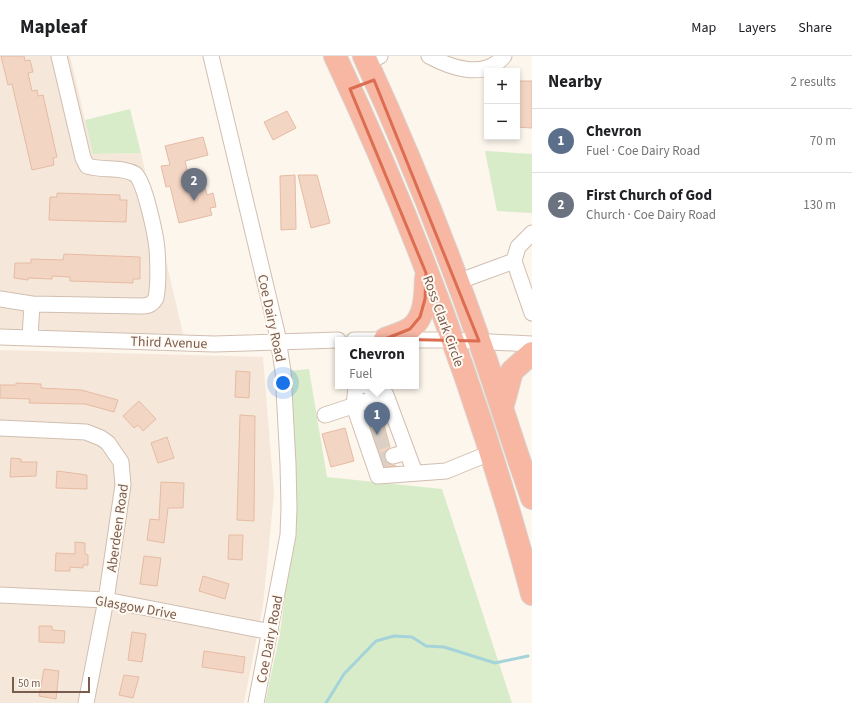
<!DOCTYPE html>
<html lang="en">
<head>
<meta charset="utf-8">
<style>
  body { margin:0; font-family:"Source Sans 3",sans-serif; background:#f6f6f6; color:#202124 }
  .controls { position:absolute; right:12px; top:12px; display:grid; overflow:hidden; border-radius:0px; box-shadow:0 2px 6px #0003 }
  .controls button { width:36px; height:36px; display:grid; place-items:center; padding:0; border:0; border-bottom:1px solid #e0e0e0; background:#fff; color:#202124; font:20px sans-serif }
  .scale { position:absolute; left:12px; bottom:10px; width:78px; box-sizing:border-box; padding-left:4px; border:2px solid #7a5c4d; border-top:0; font-size:11px; line-height:14px; white-space:nowrap; color:#7a5c4d; -webkit-text-stroke:3px #fffaf3; paint-order:stroke }
  .you { position:absolute; left:283px; top:327px; width:14px; height:14px; margin:-10px; border:3px solid #fff; border-radius:50%; background:#1a73e8; box-shadow:0 0 0 6px #1a73e833 }
  .badge { display:grid; place-items:center; width:26px; height:26px; border-radius:50%; background:#e76f51; color:#fff; font-size:13px; font-weight:700 }
  .pin { position:absolute; translate:-50% -33px; filter:drop-shadow(0 1px 2px #0008) }
  .pin::after { content:''; position:absolute; top:21px; width:14px; height:12px; background:inherit; clip-path:polygon(0 0,100% 0,50% 100%) }
  .popup { position:absolute; left:335px; top:281px; width:84px; height:52px; box-sizing:border-box; display:grid; place-content:center; border-radius:0px; background:#fff; filter:drop-shadow(0 1px 3px #0005); font-size:13px; white-space:nowrap; color:#757577 }
  .popup b { font-size:15px; color:#202124 }
  .popup::after { content:''; position:absolute; left:50%; top:100%; margin-left:-8px; border:8px solid transparent; border-top-color:#fff }
  .list { margin:0; padding:0; list-style:none }
  h2 { display:flex; justify-content:space-between; align-items:center; height:52px; margin:0; padding:0 16px; font-size:17px }
  h2 small { font-size:13px; font-weight:400; color:#757577 }
  .list li { display:grid; grid-template-columns:26px 1fr auto; gap:12px; align-items:center; box-sizing:border-box; height:64px; padding:0 16px; border-top:1px solid #e0e0e0 }
  .list b { display:block; font-size:15px; white-space:nowrap }
  .list p { margin:0; font-size:13px; white-space:nowrap; color:#757577 }
  .list em { font-size:13px; font-style:normal; color:#757577 }
  .map { position:relative; flex:none; width:532px; height:647px; overflow:hidden }
  header { display:flex; align-items:center; gap:24px; box-sizing:border-box; height:56px; padding:0 20px; background:#fff; border-bottom:1px solid #e0e0e0 }
  header strong { font-size:19px }
  nav { display:flex; gap:22px; margin-inline-start:auto; font-size:14px }
  main { display:flex }
  aside { flex:1; background:#fff }
  .map>svg:first-child { display:block }
  .residential { fill:#f5e8da }
  .green { fill:#d8ecc9 }
  .lines { fill:none; stroke-linecap:round; stroke-linejoin:round }
  .stream { stroke:#a5d3da; stroke-width:3 }
  .building { fill:#f3d5c3; stroke:#e6bba3 }
  .minor-tunnel { stroke:#dcd0c4; stroke-width:15; stroke-dasharray:15 8; stroke-linecap:butt }
  .minor-casing { stroke:#d1beb0; stroke-width:17 }
  .highway-casing { stroke:#dad1cd; stroke-width:24 }
  .minor { stroke:#fff; stroke-width:15 }
  .highway { stroke:#f7b7a3; stroke-width:22 }
  .marked { fill:none; stroke:#dc6d51; stroke-width:3; stroke-linejoin:round }
  .labels { text-anchor:middle; stroke-width:4; stroke-linejoin:round; paint-order:stroke }
  .street-label { font-size:14px; fill:#7a5c4d; stroke:#fffaf3 }
</style>
</head>
<body>
<header>
<strong>Mapleaf</strong>
<nav><a>Map</a><a>Layers</a><a>Share</a></nav>
</header>
<main>
<div class="map">
<svg width="532" height="647" viewBox="0 0 532 647">
  <rect width="100%" height="100%" fill="#fdf6ec"/>
  <path class="residential" d="M0 0H70L93 98 141 97 184 282 0 274Z
    M0 294 263 301 274 438 263 549 244 647H0Z"/>
  <path class="green" d="M130 53 141 97 93 98 85 64Z
    M485 95 532 98V157L497 155Z
    M309 313 327 421 442 433 512 647H265L280 577 297 450 288 315Z"/>
  <g class="lines">
    <path class="stream" d="M326 647 344 618 376 585 394 580 412 581 426 590 444 591 495 607 528 600"/>
  </g>
  <path class="building" d="M1 0H24L25 5 30 4 33 16 28 17 32 35 37 34 38 40 43 39 57 101 53 102 54 109 32 114 12 28 8 29Z
    M517 25H532V72L517 71Z
    M287 55 296 72 273 84 264 66Z
    M203 81 208 99 185 105 192 134 205 131 207 139 213 137 216 151 210 152 212 159 179 167 170 130 166 131 161 110 170 109 165 90Z
    M295 119 296 173 281 174 280 120Z
    M298 119H317L330 167 311 172Z
    M57 137 120 139V144H127L126 166 49 164 50 141H57Z
    M64 198 140 201V223H133V227L70 225V221L52 220V223L28 222V224L14 222 15 207H31V203L63 204Z
    M236 315 250 316 249 342 235 341Z
    M16 327 41 328V332L81 334 118 344 114 356 85 348 29 347 30 343 0 342V329H16Z
    M139 345 156 363 143 375 138 369 134 372 123 360Z
    M379 351 390 391 384 397V403L387 407 396 410 384 411 365 355Z
    M240 359 255 360 254 465 237 464Z
    M345 372 354 405 331 411 322 378Z
    M167 381 174 402 158 407 151 387Z
    M11 402 21 403V406H37L36 420 10 421Z
    M57 415 87 419V433L56 432Z
    M161 426 184 427 183 452H168L164 487 147 484 150 463 159 464Z
    M229 479H243L242 504 228 503Z
    M75 486 85 487V498L88 499V509H83V512L70 511V515H55L56 497 75 498Z
    M144 500 161 502 157 530 140 528Z
    M203 520 229 528 225 543 199 535Z
    M39 570H52V574L65 575 64 587 39 586Z
    M132 576 146 578 142 606 128 604Z
    M204 595 245 601 243 617 202 611Z
    M44 613 59 615 56 643 39 640Z
    M124 619 139 621 133 642 119 639Z"/>
  <g class="lines">
    <path class="minor-tunnel" d="M366 363 381 358
      M370 375 385 371
      M374 388 388 383
      M378 405 393 400"/>
    <g class="minor-casing">
      <path id="minor" d="M211 0 277 277 283 315 288 408 289 451 288 479 256 647
        M429 0C451 12 485 24 504 0
        M367 7 380 0
        M514 205 518 191 532 177
        M457 226 514 205 532 257
        M0 243 32 248 140 250C148 250 152 249 156 242 159 226 158 208 157 193 156 181 144 122 135 118 121 110 103 115 87 110L83 102 59 0
        M0 281 214 288 338 284
        M30 282 32 248
        M354 284H452L532 288
        M356 330 354 350 378 420 446 415 490 397
        M367 330 386 339 415 417
        M325 359 386 339
        M0 372 86 376 101 382 108 387 121 406 123 429 106 544 86 647
        M393 400 407 396
        M0 539 106 544 271 576"/>
    </g>
    <g class="highway-casing">
      <path id="highway" d="M335 0C416 172 483 354 532 538
        M364 0C407 93 446 190 480 287 498 338 514 391 532 442
        M385 283C392 280 404 277 411 272 426 260 425 240 426 222
        M502 352 512 315 532 297"/>
    </g>
    <use href="#minor" class="minor"/>
    <use href="#highway" class="highway"/>
  </g>
  <path class="marked" d="M374 24 479 285 385 283 410 273 420 261 425 243 426 217 350 33Z"/>
  <g class="labels">
    <g class="street-label">
      <text transform="translate(272 262) rotate(78)" y="5">Coe Dairy Road</text>
      <text transform="translate(444 265) rotate(70)" y="5">Ross Clark Circle</text>
      <text transform="translate(169 286) rotate(2)" y="5">Third Avenue</text>
      <text transform="translate(117 472) rotate(-82)" y="5">Aberdeen Road</text>
      <text transform="translate(136 551) rotate(10)" y="5">Glasgow Drive</text>
      <text transform="translate(269 583) rotate(-79)" y="5">Coe Dairy Road</text>
    </g>
  </g>
</svg>
<div class="controls">
<button>+</button>
<button>−</button>
</div>
<div class="scale">50 m</div>
<div class="you"></div>
<div class="pin badge" style="left:377px;top:379px;background:#5c6f8a">1</div>
<div class="popup"><b>Chevron</b>Fuel</div>
<div class="pin badge" style="left:194px;top:145px;background:#6b7280">2</div>
</div>
<aside>
<h2>Nearby<small>2 results</small></h2>
<ul class="list">
<li><span class="badge" style="background:#5c6f8a">1</span><div><b>Chevron</b><p>Fuel · Coe Dairy Road</p></div><em>70 m</em></li>
<li><span class="badge" style="background:#6b7280">2</span><div><b>First Church of God</b><p>Church · Coe Dairy Road</p></div><em>130 m</em></li>
</ul>
</aside>
</main>
</body>
</html>
